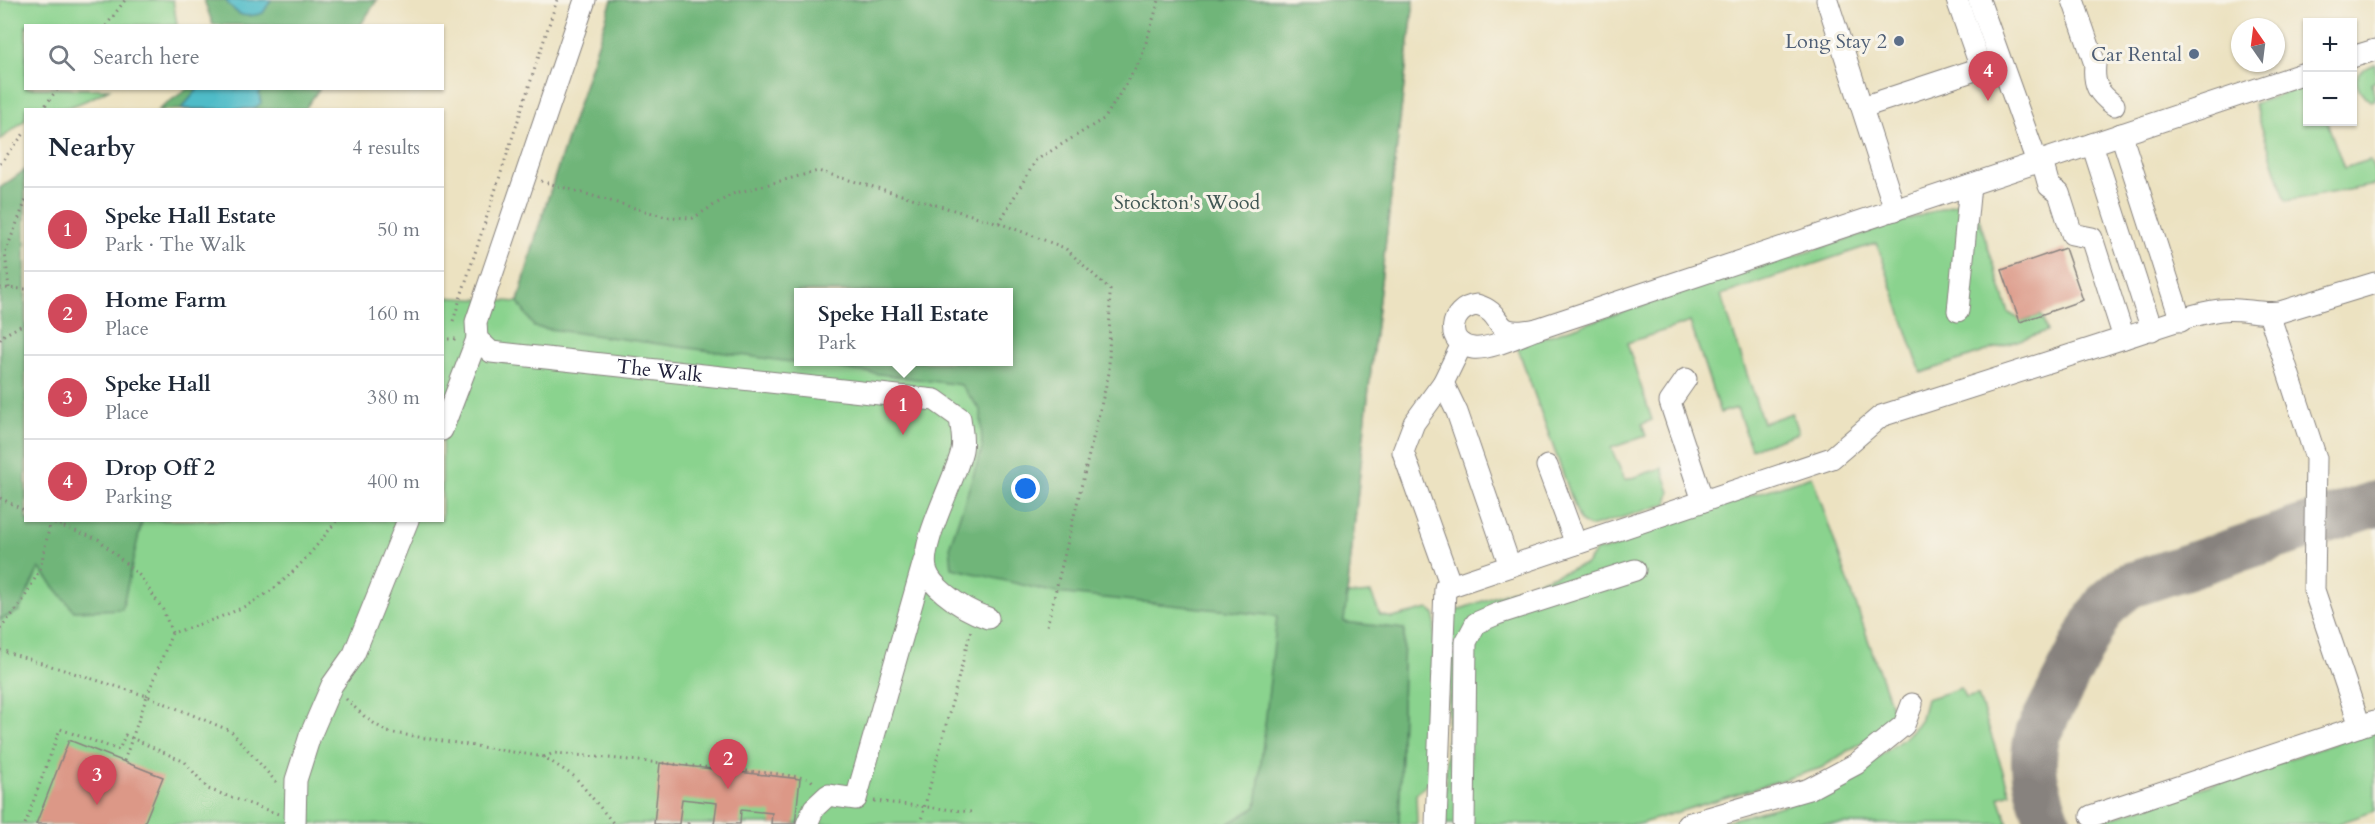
<!DOCTYPE html>
<html lang="en">
<head>
<meta charset="utf-8">
<style>
  body { margin:0; font-family:Cardo,serif; background:#f2f2f3; color:#1f2937 }
  .controls { position:absolute; right:18px; top:18px; display:grid; overflow:hidden; border-radius:0px; box-shadow:0 2px 4px #0004 }
  .controls button { width:54px; height:54px; display:grid; place-items:center; padding:0; border:0; border-bottom:2px solid #e0e1e3; background:#fff; color:#1f2937; font:30px sans-serif }
  .compass { position:absolute; left:2231px; top:18px; width:54px; height:54px; border-radius:50%; background:#fff; box-shadow:0 2px 4px #0004; rotate:346deg }
  .you { position:absolute; left:1026px; top:489px; width:21px; height:21px; margin:-15px; border:4px solid #fff; border-radius:50%; background:#1a73e8; box-shadow:0 0 0 9px #1a73e833 }
  .badge { display:grid; place-items:center; width:39px; height:39px; border-radius:50%; background:#d1495b; color:#fff; font-size:20px; font-weight:700 }
  .pin { position:absolute; translate:-50% -50px; filter:drop-shadow(0 2px 3px #0008) }
  .pin::after { content:''; position:absolute; top:32px; width:21px; height:18px; background:inherit; clip-path:polygon(0 0,100% 0,50% 100%) }
  .popup { position:absolute; left:794px; top:288px; width:219px; height:78px; box-sizing:border-box; display:grid; place-content:center; border-radius:0px; background:#fff; filter:drop-shadow(0 2px 4px #0005); font-size:20px; white-space:nowrap; color:#747a83 }
  .popup b { font-size:22px; color:#1f2937 }
  .popup::after { content:''; position:absolute; left:50%; top:100%; margin-left:-12px; border:12px solid transparent; border-top-color:#fff }
  .list { margin:0; padding:0; list-style:none }
  h2 { display:flex; justify-content:space-between; align-items:center; height:78px; margin:0; padding:0 24px; font-size:26px }
  h2 small { font-size:20px; font-weight:400; color:#747a83 }
  .list li { display:grid; grid-template-columns:39px 1fr auto; gap:18px; align-items:center; box-sizing:border-box; height:84px; padding:0 24px; border-top:2px solid #e0e1e3 }
  .list b { display:block; font-size:22px; white-space:nowrap }
  .list p { margin:0; font-size:20px; white-space:nowrap; color:#747a83 }
  .list em { font-size:20px; font-style:normal; color:#747a83 }
  .icon { flex:none; width:33px; height:33px; fill:none; stroke:currentColor; stroke-width:2; stroke-linecap:round; stroke-linejoin:round }
  .map { position:relative; flex:none; width:2375px; height:824px; overflow:hidden }
  .search { position:absolute; background:#fff; box-shadow:0 2px 4px #0004; left:24px; top:24px; width:420px; height:66px; display:flex; align-items:center; gap:15px; box-sizing:border-box; padding:0 21px; border-radius:0px; color:#747a83; font-size:22px }
  .panel { position:absolute; background:#fff; box-shadow:0 2px 4px #0004; left:24px; top:108px; width:420px; height:414px; border-radius:0px }
  .map>svg:first-child { display:block }
  .green { fill:#8ad38e; stroke:#567a64; stroke-width:1.5; fill-rule:evenodd }
  .forest { fill:#6fb579; stroke:#486c5a; stroke-width:1.5; fill-rule:evenodd }
  .water { fill:#4fbcc8; stroke:#386f82; stroke-width:1.5 }
  .lines { fill:none; stroke-linecap:round; stroke-linejoin:round }
  .taxiway { stroke:#87827e; stroke-width:46 }
  .building { fill:#dc9887 }
  .minor-casing { stroke:#87827e; stroke-width:23 }
  .path { stroke:#87827e; stroke-width:3; stroke-dasharray:1.5 4.5; stroke-linecap:butt }
  .minor { stroke:#fff; stroke-width:21 }
  .path-bridge { stroke:#87827e; stroke-width:3; stroke-dasharray:1.5 4.5; stroke-linecap:butt }
  .service-dot { fill:#5c6f8a; stroke:#f7f3e8; stroke-width:2 }
  .labels { text-anchor:middle; stroke-width:6; stroke-linejoin:round; paint-order:stroke }
  .service-label { font-size:20px; fill:#4e5e75; stroke:#f7f3e8; text-anchor:end }
  .park-label { font-size:20px; fill:#415754; stroke:#f7f3e8 }
  .street-label { font-size:20px; fill:#22223b; stroke:#f7f3e8 }
</style>
</head>
<body>
<div class="map">
<svg width="2375" height="824" viewBox="0 0 2375 824">
  <rect width="100%" height="100%" fill="#f7f3e8"/>
  <filter id="ink" filterUnits="userSpaceOnUse"><feTurbulence type="fractalNoise" baseFrequency=".0167" numOctaves="2"/><feDisplacementMap in="SourceGraphic" scale="12" xChannelSelector="R" yChannelSelector="G"/><feConvolveMatrix kernelMatrix="1 2 1 2 8 2 1 2 1" color-interpolation-filters="sRGB"/></filter>
  <filter id="wash" filterUnits="userSpaceOnUse"><feTurbulence type="fractalNoise" baseFrequency=".008" numOctaves="4" result="noise"/><feDisplacementMap in="SourceGraphic" scale="24" xChannelSelector="R" yChannelSelector="G"/><feGaussianBlur stdDeviation="1.35" result="paint"/><feColorMatrix in="noise" values="0 0 0 0 0 0 0 0 0 0 0 0 0 0 0 0 0 1.4 0 .05"/><feComposite in="paint" operator="in"/></filter>
  <g filter="url(#wash)">
    <rect width="100%" height="100%" fill="#ece2c1"/>
    <path class="green" d="M0 0H173L177 25 26 26V88L109 89C74 108 65 110 26 110L25 120 0 140Z
      M612 0H1414L1373 350 1347 595 1371 593 1380 615 1392 618 1428 609 1435 614 1430 782 1416 794 1417 824H1399L1404 629 1320 824H0V268L26 520H442L443 297 518 302 538 229ZM798 292H1008V362H798Z
      M2375 64V82L2372 83 2375 100 2370 101C2352 86 2351 72 2375 64Z
      M2307 85 2308 122H2327L2344 168 2370 160 2375 173V185L2286 201 2254 104Z
      M1959 203 1975 206 2009 313 2022 321 2041 315 2047 331 1921 373 1877 243 1721 295 1763 423 1792 413 1798 433 1751 449 1737 408 1720 413 1690 322 1627 343 1652 420 1642 424 1646 436 1611 448 1625 480 1662 468 1670 492 1667 504 1590 527 1580 521 1517 346Z
      M1812 476 1896 721 1821 768 1639 824H1444L1452 612 1586 564 1597 550C1612 550 1626 545 1635 533Z
      M1961 688 1965 698 1978 695 2010 793 1999 797 2008 824H1715L1826 794 1903 739 1920 721 1926 699Z
      M2375 730V811L2337 824H2093Z"/>
    <path class="forest" d="M204 0H377L360 26 213 25Z
      M612 0H1414L1373 350 1344 622 1404 629 1399 824H1228L1256 807 1277 616 1056 593 952 568 950 545 982 449 981 411 961 385 534 327 518 302 538 229ZM798 292H1008V362H798Z
      M187 89H319L305 109 158 110Z
      M25 170 26 520 142 521 122 609 74 611 39 568 19 611 0 620V188Z"/>
    <path class="water" d="M225 0H271L263 13C243 19 238 16 225 0Z
      M198 89V88L263 89 259 93 261 103 253 109H181Z"/>
    <g class="lines">
      <path class="taxiway" d="M2049 824C2038 791 2028 768 2038 733L2098 616 2107 603 2128 586 2375 504"/>
    </g>
    <g id="blocks">
      <path class="building" d="M2065 248 2083 300 2020 322 2002 270Z
        M69 740 163 777 144 824H36Z
        M660 763 800 779 795 824H771L772 813 741 810 740 824H714L717 803 682 799 679 824H654Z"/>
    </g>
  </g>
  <g filter="url(#ink)">
    <use href="#blocks" fill-opacity="0" stroke="#87827e" stroke-width="1.5"/>
    <g class="lines">
      <g class="minor-casing">
        <g id="minor">
          <path id="s1" d="M585 0 476 322 477 339 491 352 935 400 960 418C961 427 964 440 962 450 956 479 917 547 927 572 930 581 938 588 944 593 957 604 972 613 988 618"/>
          <path d="M1827 0 1895 210"/>
          <path d="M1979 0 2037 162"/>
          <path d="M2073 0 2095 64C2093 85 2098 93 2114 105"/>
          <path d="M2352 57 2375 50"/>
          <path d="M1863 107 1981 68 1957 0"/>
          <path d="M2121 134 2181 321"/>
          <path d="M2092 144 2152 330"/>
          <path d="M2042 161 2049 186 2059 193 2072 234 2092 238 2124 338C2153 329 2190 314 2220 310 2240 307 2260 315 2280 312L2375 283"/>
          <path d="M1477 305C1509 314 1487 339 1537 329 1520 335 1490 350 1473 348 1445 345 1448 308 1477 305Z"/>
          <path d="M1958 311 1970 185"/>
          <path d="M2269 314 2316 458 2314 590 2360 726"/>
          <path d="M1537 329 2308 72"/>
          <path d="M1686 379 1670 402 1703 501"/>
          <path d="M1443 383 1457 412 1510 566"/>
          <path d="M442 430 477 339"/>
          <path d="M1547 466 1576 544"/>
          <path d="M1451 586 1403 452 1414 423 1443 383 1462 344"/>
          <path d="M2091 816 2375 721"/>
          <path d="M295 824 296 780 310 736 332 685 354 654 408 520"/>
          <path d="M807 824 814 808 828 795 856 799 924 561"/>
          <path d="M1436 824 1445 588 1832 458 1881 416 2124 338"/>
          <path d="M1464 824 1466 642 1476 623 1497 614 1635 570"/>
          <path d="M1687 824 1809 789 1856 764 1904 725 1912 704"/>
        </g>
      </g>
      <path class="path" d="M106 26 125 0
        M42 110 58 88
        M0 164 26 131
        M541 181 666 217 693 218 732 194 818 171 999 223 1065 248 1110 290 1109 373 1047 626
        M999 223 1036 160 1105 118 1141 59 1159 0
        M0 288 26 289
        M9 288 5 253 26 200
        M453 321 557 0
        M442 339H459
        M0 340 2 336 22 325H26
        M0 498 26 511
        M64 527 98 539 140 576 163 610 172 633C204 623 238 613 266 594 294 575 316 547 337 520
        M0 629 21 604 40 569 51 520
        M0 650 147 696 231 731 276 782
        M147 696 172 633
        M346 699 366 718 387 732 544 757 575 777 614 824
        M544 757 554 753 780 774 810 779 814 783
        M874 801 971 812
        M25 824 60 729 119 750 125 735 185 762 208 789 278 814
        M688 824 689 818
        M920 824 971 630"/>
      <use href="#minor" class="minor"/>
      <path class="path-bridge" d="M43 520 64 527
        M124 761 147 696"/>
    </g>
  </g>
  <g class="service-dot">
    <circle cx="1899" cy="41" r="6"/>
    <circle cx="2194" cy="54" r="6"/>
  </g>
  <g class="labels">
    <g class="service-label">
      <text x="1887" y="48">Long Stay 2</text>
      <text x="2182" y="61">Car Rental</text>
    </g>
    <g class="park-label">
      <text x="1187" y="209">Stockton's Wood</text>
    </g>
    <g class="street-label">
      <text dy="7" stroke="none"><textPath href="#s1" startOffset="546">The Walk</textPath></text>
    </g>
  </g>
</svg>
<div class="controls">
<button>+</button>
<button>−</button>
</div>
<svg class="compass" viewBox="-18 -18 36 36"><path d="M0-13l5 13h-10z" fill="#e53935"/><path d="M0 13l5-13h-10z" fill="#747a83"/></svg>
<div class="you"></div>
<div class="pin badge" style="left:903px;top:435px">1</div>
<div class="popup"><b>Speke Hall Estate</b>Park</div>
<div class="pin badge" style="left:728px;top:789px">2</div>
<div class="pin badge" style="left:97px;top:805px">3</div>
<div class="pin badge" style="left:1988px;top:101px">4</div>
<div class="search"><svg class="icon" aria-label="search" viewBox="0 0 24 24"><circle cx="10" cy="10" r="6"/><path d="M15 15l6 6"/></svg>Search here</div>
<section class="panel">
<h2>Nearby<small>4 results</small></h2>
<ul class="list">
<li><span class="badge">1</span><div><b>Speke Hall Estate</b><p>Park · The Walk</p></div><em>50 m</em></li>
<li><span class="badge">2</span><div><b>Home Farm</b><p>Place</p></div><em>160 m</em></li>
<li><span class="badge">3</span><div><b>Speke Hall</b><p>Place</p></div><em>380 m</em></li>
<li><span class="badge">4</span><div><b>Drop Off 2</b><p>Parking</p></div><em>400 m</em></li>
</ul>
</section>
</div>
</body>
</html>
